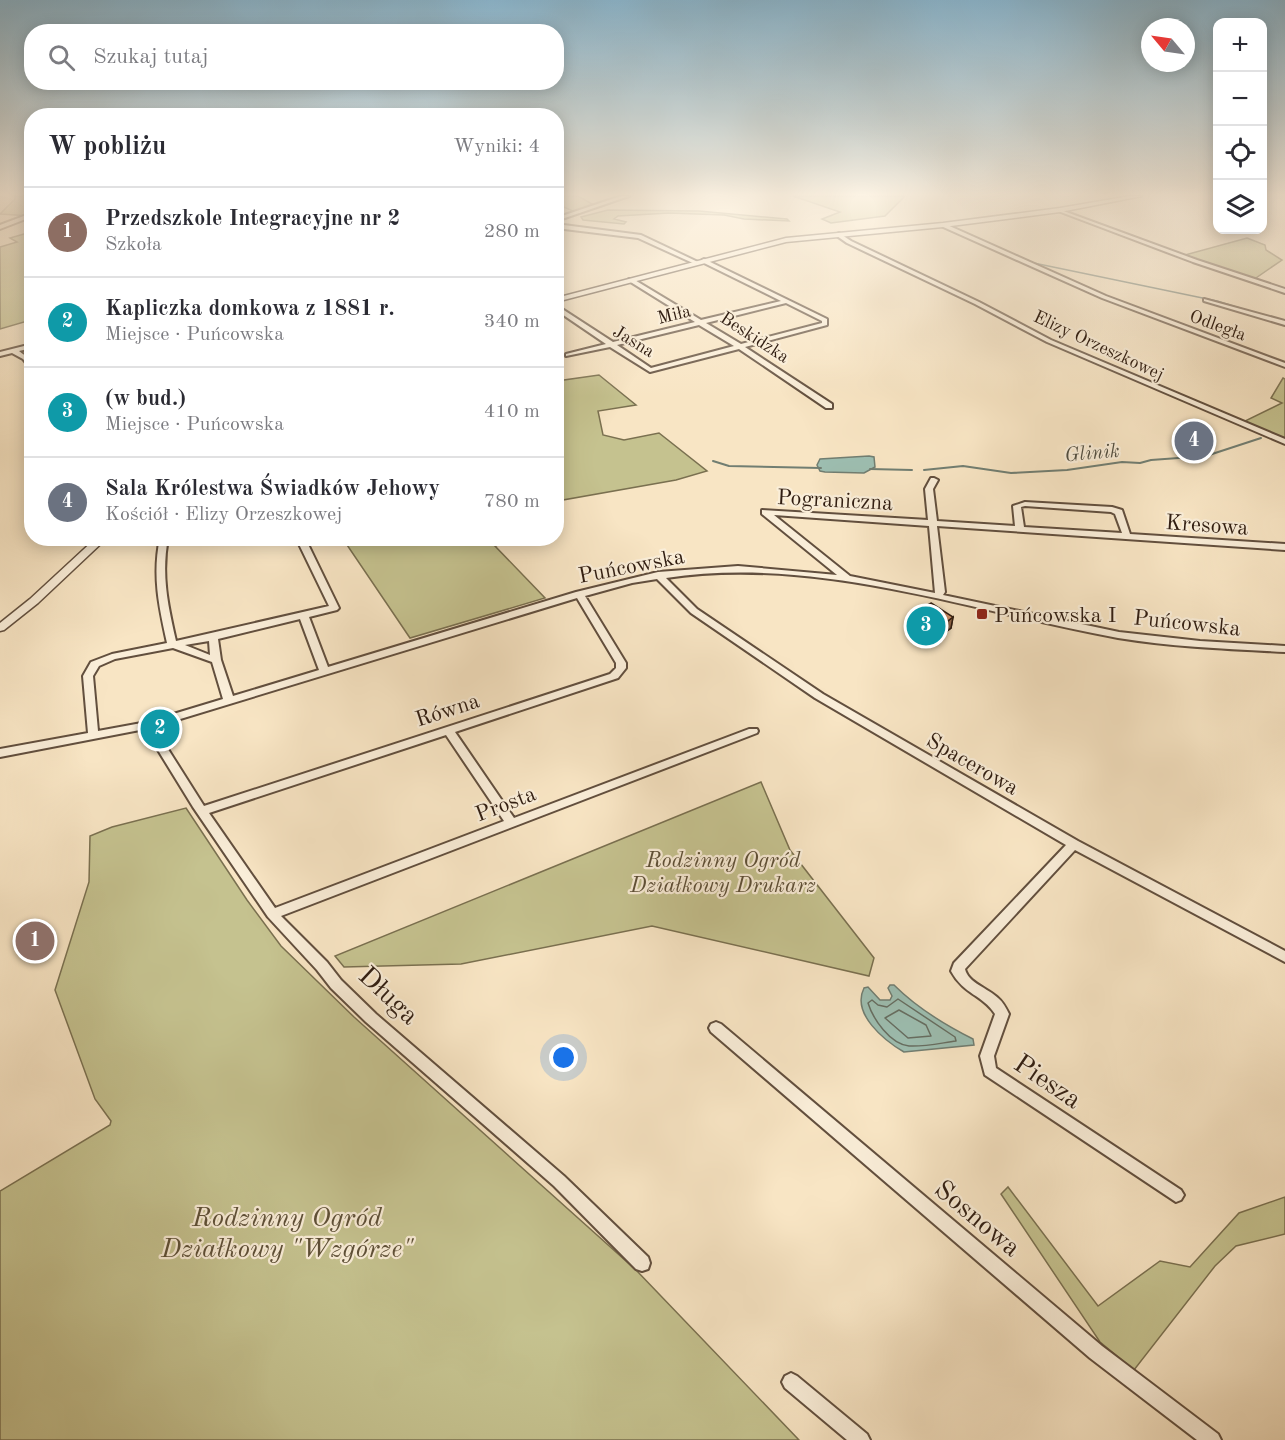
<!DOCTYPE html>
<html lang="pl">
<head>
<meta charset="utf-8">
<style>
  body { margin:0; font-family:"Old Standard TT",serif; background:#f7f7f7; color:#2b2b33 }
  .controls { position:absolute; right:18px; top:18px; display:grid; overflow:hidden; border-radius:12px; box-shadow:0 3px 15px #0003 }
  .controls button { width:54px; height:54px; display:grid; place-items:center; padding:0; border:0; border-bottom:2px solid #e1e1e2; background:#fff; color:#2b2b33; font:30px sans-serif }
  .compass { position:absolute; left:1141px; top:18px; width:54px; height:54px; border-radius:50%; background:#fff; box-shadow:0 3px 15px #0003; rotate:299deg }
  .you { position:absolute; left:564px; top:1058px; width:21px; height:21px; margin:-15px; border:4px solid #fff; border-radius:50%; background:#1a73e8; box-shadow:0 0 0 9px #1a73e833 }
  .badge { display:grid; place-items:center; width:39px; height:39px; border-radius:50%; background:#8f2418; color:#fff; font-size:20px; font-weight:700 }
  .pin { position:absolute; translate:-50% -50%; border:3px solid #fff; box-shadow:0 2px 6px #0006 }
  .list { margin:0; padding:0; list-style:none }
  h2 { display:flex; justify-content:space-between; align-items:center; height:78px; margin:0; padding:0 24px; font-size:26px }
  h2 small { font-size:20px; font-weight:400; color:#7c7c81 }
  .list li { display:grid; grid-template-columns:39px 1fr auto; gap:18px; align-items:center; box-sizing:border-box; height:90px; padding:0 24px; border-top:2px solid #e1e1e2 }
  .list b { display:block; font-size:22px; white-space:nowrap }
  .list p { margin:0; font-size:20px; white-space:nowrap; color:#7c7c81 }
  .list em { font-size:20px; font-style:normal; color:#7c7c81 }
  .icon { flex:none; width:33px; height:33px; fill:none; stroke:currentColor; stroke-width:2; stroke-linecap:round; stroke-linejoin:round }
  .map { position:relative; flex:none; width:1285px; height:1440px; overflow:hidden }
  .search { position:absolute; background:#fff; box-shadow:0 3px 15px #0003; left:24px; top:24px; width:540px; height:66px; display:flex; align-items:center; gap:15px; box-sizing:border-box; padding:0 21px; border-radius:24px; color:#7c7c81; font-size:22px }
  .panel { position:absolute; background:#fff; box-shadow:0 3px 15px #0003; left:24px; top:108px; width:540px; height:438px; border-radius:24px }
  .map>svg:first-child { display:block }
  .green { fill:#c5c28f; stroke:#7a7050; stroke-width:1.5 }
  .water { fill:#9dbfb2; stroke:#717e72; stroke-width:1.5 }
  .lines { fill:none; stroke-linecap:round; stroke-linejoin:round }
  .shore { stroke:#666e62; stroke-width:1.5 }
  .stream-far1 { stroke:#717e72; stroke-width:1.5 }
  .stream { stroke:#717e72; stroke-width:2 }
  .minor-casing { stroke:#624f3e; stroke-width:4 }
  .tertiary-casing { stroke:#624f3e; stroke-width:3 }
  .minor { fill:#faeed9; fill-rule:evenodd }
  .tertiary { fill:#faeed9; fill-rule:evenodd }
  .wall { fill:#bd845f; stroke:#301d11; stroke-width:1.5 }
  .shaded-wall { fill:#9a6c4d; stroke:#301d11; stroke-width:1.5 }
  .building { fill:#dc9a6e; stroke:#301d11; stroke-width:1.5 }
  .poi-dot { fill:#8f2418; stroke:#faeed9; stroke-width:2 }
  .labels { text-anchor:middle; stroke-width:4.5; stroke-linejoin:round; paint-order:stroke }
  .far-street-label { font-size:18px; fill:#301d11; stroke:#faeed9 }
  .far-water-label { font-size:20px; font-style:italic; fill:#514e41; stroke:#faeed9 }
  .street-label { font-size:22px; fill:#301d11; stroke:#faeed9 }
  .poi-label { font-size:22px; fill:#301d11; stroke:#faeed9; text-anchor:start }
  .park-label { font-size:22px; font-style:italic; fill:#5d4f37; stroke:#faeed9 }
  .near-street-label { font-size:27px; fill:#301d11; stroke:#faeed9 }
  .near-park-label { font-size:27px; font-style:italic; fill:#5d4f37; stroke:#faeed9 }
</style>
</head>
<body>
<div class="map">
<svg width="1285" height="1440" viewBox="0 0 1285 1440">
  <rect width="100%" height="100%" fill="#f8e5c4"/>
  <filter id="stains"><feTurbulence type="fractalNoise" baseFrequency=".00333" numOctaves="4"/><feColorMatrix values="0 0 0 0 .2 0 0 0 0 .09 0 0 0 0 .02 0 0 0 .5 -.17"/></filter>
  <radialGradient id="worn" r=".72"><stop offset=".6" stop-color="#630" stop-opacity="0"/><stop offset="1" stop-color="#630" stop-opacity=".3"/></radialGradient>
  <path class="green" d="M15 196H31V216L0 214 15 199Z
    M556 196H578L594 205 575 212 557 204Z
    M793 196H905L885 216 831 223 822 219 840 212Z
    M608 210 699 211 787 219 789 221 744 219 724 215 669 213 618 216 614 219 626 222 624 224 583 220 581 217Z
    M31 232V320L0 329V247L17 242 10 238Z
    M1247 238 1265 245 1266 250 1282 260 1253 280 1186 257 1185 255Z
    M599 375 636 405 598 411 603 435 624 440 659 433 707 471 676 480 557 501V381Z
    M1283 378 1285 379V440L1244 423 1245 421 1282 403 1271 398Z
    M343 539H519L495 546 545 598 410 638Z
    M761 782 790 850 874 958 869 976 652 926 461 964 344 967 335 956Z
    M186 808 247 900 281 946 354 1017 636 1270 799 1440H0V1191L110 1125 111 1121 95 1099 55 990 89 882 90 836 112 827Z
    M1008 1187 1098 1306 1160 1261 1190 1267 1239 1213 1285 1197V1234L1236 1246 1215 1266 1134 1370 1100 1342 1001 1194Z"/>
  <path class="water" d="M869 456 874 457 875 467 864 473 825 472 820 471 817 465 820 459Z
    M890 985H894C916 1007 945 1025 973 1039L974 1045 904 1052C885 1041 851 1014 864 988L868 987 880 1000H890L892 996 888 988Z"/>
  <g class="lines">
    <path class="shore" d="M898 999 955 1037 956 1041C941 1043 924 1047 909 1046 890 1044 873 1019 868 1003L872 1000 878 1005 887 1007Z
      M899 1010 926 1025 931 1036 908 1038 885 1018Z"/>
    <path class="stream-far1" d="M1029 262 1217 301 1259 314"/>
    <path class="stream" d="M713 461 729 466 821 468
      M870 469 912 470
      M924 470 963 466 1011 473 1067 470 1122 462 1140 463 1151 460 1206 456 1261 438"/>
    <g class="minor-casing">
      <path id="minor" d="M621 196H629L556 221V218Z
        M1058 209 1197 260 1285 289V293L1193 262 1058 211Z
        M29 214 31 217 0 229V225Z
        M556 224 641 235 700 263 695 264 638 238 556 228Z
        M941 224H945L1106 296 1285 363V367L1102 298 941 226Z
        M839 233 851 241 979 302 1051 340 1285 439V444L1047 342 975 304 847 243 837 236V234Z
        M704 259 827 319V325L745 347 832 404V408H826L739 349 650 372 610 347 566 356V354L606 344 556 310V305L613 342 695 322 629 281V279H633L701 320 781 301 702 262V260ZM786 303 822 321V323L741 344 706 323ZM699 325 734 346 651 368 617 345Z
        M1204 299 1285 321V325L1204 301Z
        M32 344V348L19 351C27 357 32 360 32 370L23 359 12 353 0 356V352Z
        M931 478H934L938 480 933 489 937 521 1015 526 1013 506 1025 502 1112 507 1122 510 1130 534 1285 544V550L937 526 945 592 943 595 1119 632 1200 641 1285 646V652C1229 649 1173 647 1118 638 969 611 818 555 666 578L697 609 823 694 1078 841 1285 951V962L1075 850 965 969C968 983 988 988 998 998 1003 1002 1006 1008 1009 1014L994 1056 996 1068 1181 1190 1184 1195 1181 1200 1176 1202 985 1075 980 1056 995 1014C983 995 964 995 951 971L954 963 1066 845 815 698 691 613 657 579 632 583 585 596 626 663V668L618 678 455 732 514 818 749 729H757L758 731 757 733 281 916 327 962 341 980 376 1014 564 1176 648 1257 650 1263 648 1269 642 1271 636 1269 554 1186 366 1022 331 988 317 970 268 917 193 807 145 729 0 757V749L88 733 83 676 91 662 112 654 167 643C159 607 152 575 160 538H168C161 575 168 606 176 641L329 606 296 538H305L339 608 337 610 309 617 328 667 576 592 658 572 738 566 837 575 762 514V510L928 520 925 489ZM1025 506 1111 512 1115 514 1122 533 1024 527 1021 507ZM774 515 929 526 935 593 850 576ZM577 598 616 663V668L610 674 204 806 154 727ZM300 619 319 670 233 696 221 660 218 639ZM209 641 210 655 185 645ZM173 648 212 662 223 699 147 722 98 731 93 676 99 666 115 659ZM446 735 504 821 275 908 209 813Z
        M716 1022 721 1024 1102 1346 1218 1434 1221 1440H1197L1090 1358 711 1032 709 1028 711 1024Z
        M791 1373 797 1376 867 1434 870 1440H847L785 1388 782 1382 785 1376Z"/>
    </g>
    <g class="tertiary-casing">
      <path id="tertiary" d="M1130 196H1142L1060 212 943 227 786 242 556 302V298L786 238 943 223 1060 208Z
        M96 538H107L38 603 4 630 0 631V623L30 599Z"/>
    </g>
    <use href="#minor" class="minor"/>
    <use href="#tertiary" class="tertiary"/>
  </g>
  <path class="wall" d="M914 612 953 617 951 628 939 637 926 631 919 636 907 630 909 619 913 615Z"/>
  <path class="shaded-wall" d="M953 617 951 628 939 637 941 626Z
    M928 619 926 631 919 636 921 625Z"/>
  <path class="building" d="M931 603 953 617 941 626 928 619 921 625 909 619 916 613 914 612Z"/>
  <linearGradient id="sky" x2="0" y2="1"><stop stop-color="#8ab8d2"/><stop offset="0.49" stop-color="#fcf3e4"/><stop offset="1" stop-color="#fcf3e4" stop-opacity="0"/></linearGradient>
  <rect width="1285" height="397" fill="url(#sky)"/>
  <rect class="poi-dot" x="976" y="608" width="12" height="12" rx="3"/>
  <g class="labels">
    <g class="far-street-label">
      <text transform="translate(674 314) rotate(-14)" y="6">Miła</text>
      <text transform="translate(1218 325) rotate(20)" y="6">Odległa</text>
      <text transform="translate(755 337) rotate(33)" y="6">Beskidzka</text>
      <text transform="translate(634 341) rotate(31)" y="6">Jasna</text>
      <text transform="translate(1099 345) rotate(25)" y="6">Elizy Orzeszkowej</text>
    </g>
    <g class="far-water-label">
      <text transform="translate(1092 452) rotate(-5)" y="7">Glinik</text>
    </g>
    <g class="street-label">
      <text transform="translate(835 499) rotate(3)" y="8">Pograniczna</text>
      <text transform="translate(1207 524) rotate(4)" y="8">Kresowa</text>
      <text transform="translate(631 565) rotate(-11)" y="8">Puńcowska</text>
      <text transform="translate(1187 622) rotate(6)" y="8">Puńcowska</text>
      <text transform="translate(447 709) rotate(-18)" y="8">Równa</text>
      <text transform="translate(973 763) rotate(30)" y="8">Spacerowa</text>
      <text transform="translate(505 803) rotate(-21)" y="8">Prosta</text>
    </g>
    <g class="poi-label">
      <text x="994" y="622">Puńcowska I</text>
    </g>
    <g class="park-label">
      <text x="723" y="867">Rodzinny Ogród<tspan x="723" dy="25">Działkowy Drukarz</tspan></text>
    </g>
    <g class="near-street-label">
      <text transform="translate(389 995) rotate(43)" y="9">Długa</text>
      <text transform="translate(1048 1081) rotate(34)" y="9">Piesza</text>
      <text transform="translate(978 1218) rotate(40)" y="9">Sosnowa</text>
    </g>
    <g class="near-park-label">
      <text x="287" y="1226">Rodzinny Ogród<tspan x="287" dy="31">Działkowy "Wzgórze"</tspan></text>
    </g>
  </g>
  <rect width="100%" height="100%" filter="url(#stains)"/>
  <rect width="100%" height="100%" fill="url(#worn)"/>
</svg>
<div class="controls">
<button>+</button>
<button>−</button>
<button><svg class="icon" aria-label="locate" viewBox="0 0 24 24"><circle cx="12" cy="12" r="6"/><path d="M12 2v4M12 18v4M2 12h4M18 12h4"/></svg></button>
<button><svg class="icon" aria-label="layers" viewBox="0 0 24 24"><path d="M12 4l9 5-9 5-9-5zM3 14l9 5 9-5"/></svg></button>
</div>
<svg class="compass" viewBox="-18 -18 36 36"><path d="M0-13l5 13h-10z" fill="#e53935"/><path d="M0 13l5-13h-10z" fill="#7c7c81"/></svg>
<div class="you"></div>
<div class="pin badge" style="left:35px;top:941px;background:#8d6e63">1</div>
<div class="pin badge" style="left:160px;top:729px;background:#0f9aa8">2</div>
<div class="pin badge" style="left:926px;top:626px;background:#0f9aa8">3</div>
<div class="pin badge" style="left:1194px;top:441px;background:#6b7280">4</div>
<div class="search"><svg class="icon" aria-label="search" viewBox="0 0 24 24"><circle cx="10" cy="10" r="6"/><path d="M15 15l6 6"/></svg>Szukaj tutaj</div>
<section class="panel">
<h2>W pobliżu<small>Wyniki: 4</small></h2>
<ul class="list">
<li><span class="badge" style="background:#8d6e63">1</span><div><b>Przedszkole Integracyjne nr 2</b><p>Szkoła</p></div><em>280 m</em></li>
<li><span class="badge" style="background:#0f9aa8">2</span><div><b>Kapliczka domkowa z 1881 r.</b><p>Miejsce · Puńcowska</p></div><em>340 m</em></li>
<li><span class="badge" style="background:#0f9aa8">3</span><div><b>(w bud.)</b><p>Miejsce · Puńcowska</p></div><em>410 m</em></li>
<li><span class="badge" style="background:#6b7280">4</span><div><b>Sala Królestwa Świadków Jehowy</b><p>Kościół · Elizy Orzeszkowej</p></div><em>780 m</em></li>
</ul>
</section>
</div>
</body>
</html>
